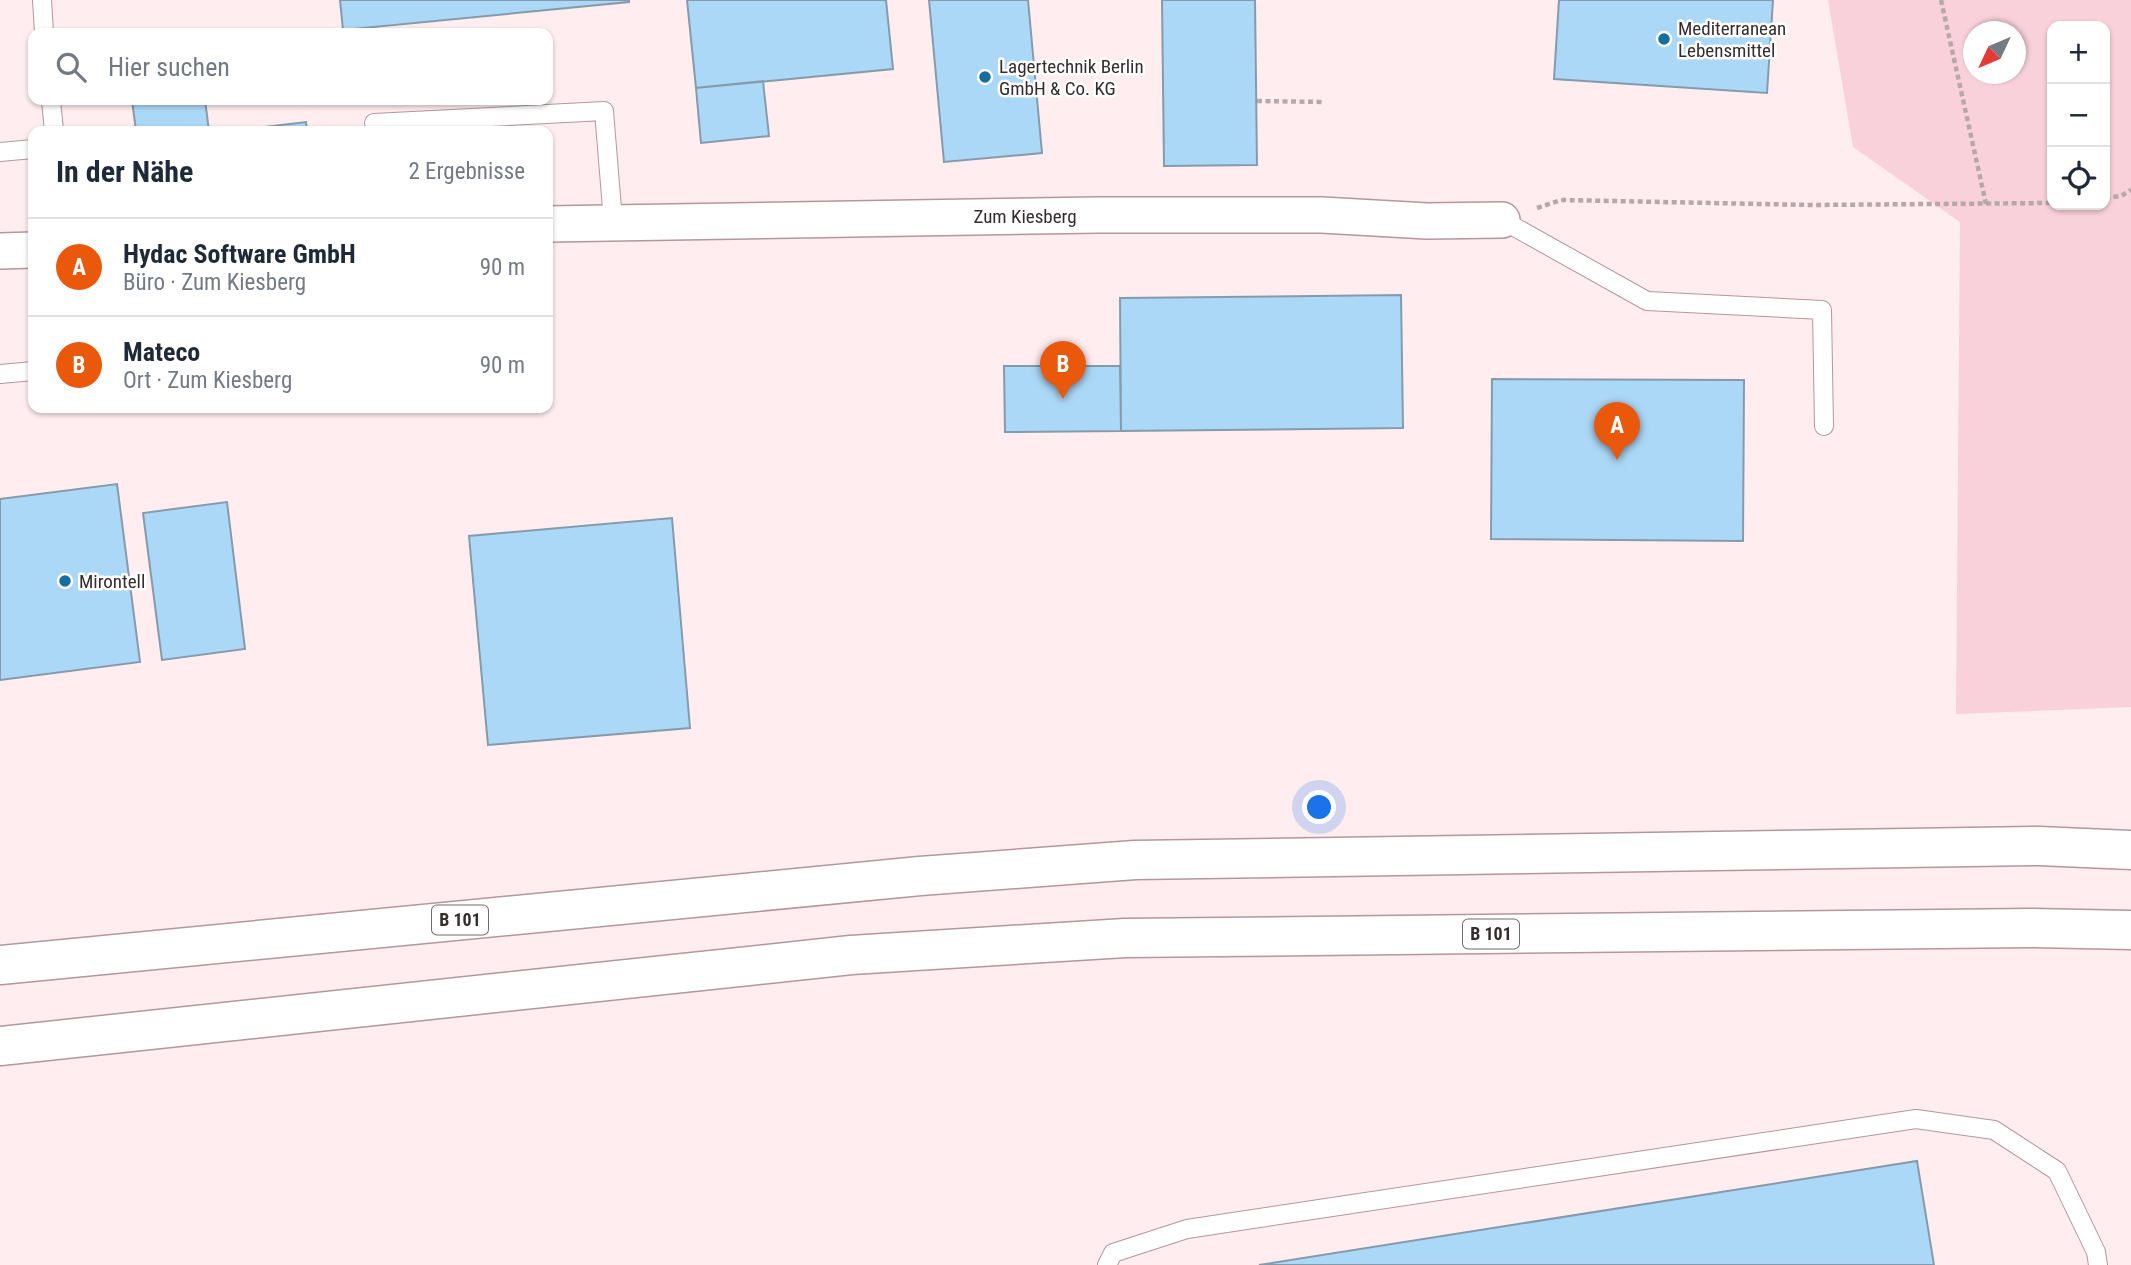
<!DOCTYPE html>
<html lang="de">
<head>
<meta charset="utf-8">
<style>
  body { margin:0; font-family:"Roboto Condensed",sans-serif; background:#f6f6f7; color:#1f2937 }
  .controls { position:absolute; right:21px; top:21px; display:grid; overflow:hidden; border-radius:14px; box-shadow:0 2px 5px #0004 }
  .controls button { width:63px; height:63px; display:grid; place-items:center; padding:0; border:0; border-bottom:2px solid #e0e1e3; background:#fff; color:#1f2937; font:35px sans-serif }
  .compass { position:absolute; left:1963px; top:21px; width:63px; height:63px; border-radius:50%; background:#fff; box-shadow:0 2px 5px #0004; rotate:226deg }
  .you { position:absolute; left:1320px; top:808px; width:24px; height:24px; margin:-18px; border:5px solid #fff; border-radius:50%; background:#1a73e8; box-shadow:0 0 0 10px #1a73e833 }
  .badge { display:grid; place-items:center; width:46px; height:46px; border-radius:50%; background:#ea580c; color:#fff; font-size:23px; font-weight:700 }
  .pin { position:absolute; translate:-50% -58px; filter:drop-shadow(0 2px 4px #0008) }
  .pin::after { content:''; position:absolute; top:37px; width:24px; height:21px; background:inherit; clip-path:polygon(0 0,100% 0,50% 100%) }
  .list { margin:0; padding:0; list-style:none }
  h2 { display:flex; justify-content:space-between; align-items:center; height:91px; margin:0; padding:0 28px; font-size:30px }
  h2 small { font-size:23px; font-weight:400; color:#747a83 }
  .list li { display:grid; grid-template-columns:46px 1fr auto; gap:21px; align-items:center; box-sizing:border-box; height:98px; padding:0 28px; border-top:2px solid #e0e1e3 }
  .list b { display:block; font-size:26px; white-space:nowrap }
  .list p { margin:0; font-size:23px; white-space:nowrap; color:#747a83 }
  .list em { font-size:23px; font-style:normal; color:#747a83 }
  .icon { flex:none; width:38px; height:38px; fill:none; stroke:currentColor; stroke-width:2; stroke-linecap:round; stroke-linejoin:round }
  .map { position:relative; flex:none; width:2131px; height:1265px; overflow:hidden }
  .search { position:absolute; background:#fff; box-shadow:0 2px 5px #0004; left:28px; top:28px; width:525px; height:77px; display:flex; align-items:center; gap:18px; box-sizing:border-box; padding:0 24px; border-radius:14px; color:#747a83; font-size:26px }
  .panel { position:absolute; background:#fff; box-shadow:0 2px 5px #0004; left:28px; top:126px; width:525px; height:287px; border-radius:14px }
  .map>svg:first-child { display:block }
  .green { fill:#f9d1da; fill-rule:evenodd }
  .building { fill:#acd8f7; stroke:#859bab; stroke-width:2 }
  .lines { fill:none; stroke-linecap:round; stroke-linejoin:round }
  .service-casing { stroke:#b3979d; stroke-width:20 }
  .minor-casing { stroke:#b3979d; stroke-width:38 }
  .trunk-casing { stroke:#b3979d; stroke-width:41 }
  .path { stroke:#b6a7a9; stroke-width:4.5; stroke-dasharray:5 3.5; stroke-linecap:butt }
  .service { stroke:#fff; stroke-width:18 }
  .minor { stroke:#fff; stroke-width:35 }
  .trunk { stroke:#fff; stroke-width:38 }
  .poi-dot { fill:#166e9e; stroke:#fff; stroke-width:2.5 }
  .labels { text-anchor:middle; stroke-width:5; stroke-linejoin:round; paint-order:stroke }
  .shield { fill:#fff; stroke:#726b6c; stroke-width:2 }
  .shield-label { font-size:18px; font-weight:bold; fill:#362b2d }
  .poi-label { font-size:19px; fill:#362b2d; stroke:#fff; text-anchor:start }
  .street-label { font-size:19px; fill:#362b2d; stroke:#fff }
</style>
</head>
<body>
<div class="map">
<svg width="2131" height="1265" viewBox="0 0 2131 1265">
  <rect width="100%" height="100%" fill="#ffedf0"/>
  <path class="green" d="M1828 0H2131V707L1956 714 1960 222 1853 147ZM2052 26H2105V205H2052ZM1974 32H2016V74H1974Z"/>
  <path class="building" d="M340 0H629V2L343 30Z
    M687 0H886L893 69 696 88Z
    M929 0H1028L1042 153 944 162Z
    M1162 0H1255L1257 165 1164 166Z
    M1559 0H1773L1767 93 1554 79Z
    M763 81 769 136 701 143 696 88Z
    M132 100H205L209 131H136Z
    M306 122 307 131H247V129Z
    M1401 295 1403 428 1121 431 1120 298Z
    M1004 366H1120L1121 431 1005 432Z
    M1492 379 1744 380 1743 541 1491 539Z
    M117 484 140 662 0 680V499Z
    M227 502 245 649 162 660 143 513Z
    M672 518 690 728 488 745 469 536Z
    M1917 1161 1934 1265H1259Z"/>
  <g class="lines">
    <g class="service-casing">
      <path id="service" d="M42 0 44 33
        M51 100 54 131
        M374 123 604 111 613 221
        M0 152 33 149
        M1502 220 1647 301 1822 310 1824 426
        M0 374 33 371
        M1107 1265 1113 1253 1187 1229 1916 1119 1994 1130 2057 1171 2096 1252 2098 1265"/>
    </g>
    <g class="minor-casing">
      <path id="minor" d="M548 224 1098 215H1322L1427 221 1502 220
        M0 251 33 250"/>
    </g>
    <g class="trunk-casing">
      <path id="trunk" d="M0 965 920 876 1135 860 2039 846 2131 850
        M0 1046 851 955 1125 938 2031 928 2131 930"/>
    </g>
    <path class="path" d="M1941 0 1986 204
      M1257 101 1325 102
      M2105 198 2121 196 2131 190
      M1537 208 1561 200 1813 205 2052 203"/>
    <use href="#service" class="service"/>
    <use href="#minor" class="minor"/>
    <use href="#trunk" class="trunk"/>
  </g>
  <g class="poi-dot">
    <circle cx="1664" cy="39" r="7"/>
    <circle cx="985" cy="77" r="7"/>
    <circle cx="65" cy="581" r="7"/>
  </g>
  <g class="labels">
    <g class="shield">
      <rect x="432" y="905.5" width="56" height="29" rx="5"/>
      <rect x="1463" y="919.5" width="56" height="29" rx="5"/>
    </g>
    <g class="shield-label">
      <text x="460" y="926">B 101</text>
      <text x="1491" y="940">B 101</text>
    </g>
    <g class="poi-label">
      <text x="1678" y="35">Mediterranean<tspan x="1678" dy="22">Lebensmittel</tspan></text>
      <text x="999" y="73">Lagertechnik Berlin<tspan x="999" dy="22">GmbH &amp; Co. KG</tspan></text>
      <text x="79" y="588">Mirontell</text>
    </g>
    <g class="street-label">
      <text x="1025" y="223">Zum Kiesberg</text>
    </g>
  </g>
</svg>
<div class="controls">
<button>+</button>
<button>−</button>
<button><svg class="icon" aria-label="locate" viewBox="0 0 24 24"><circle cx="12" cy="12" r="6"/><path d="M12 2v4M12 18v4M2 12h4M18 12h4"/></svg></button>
</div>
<svg class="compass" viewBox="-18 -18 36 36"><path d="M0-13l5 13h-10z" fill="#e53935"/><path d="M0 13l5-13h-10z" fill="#747a83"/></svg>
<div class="you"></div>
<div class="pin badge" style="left:1617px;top:460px">A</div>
<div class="pin badge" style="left:1063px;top:399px">B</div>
<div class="search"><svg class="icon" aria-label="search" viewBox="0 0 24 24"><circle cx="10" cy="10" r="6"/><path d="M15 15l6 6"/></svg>Hier suchen</div>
<section class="panel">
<h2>In der Nähe<small>2 Ergebnisse</small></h2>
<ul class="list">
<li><span class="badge">A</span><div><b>Hydac Software GmbH</b><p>Büro · Zum Kiesberg</p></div><em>90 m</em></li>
<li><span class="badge">B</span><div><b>Mateco</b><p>Ort · Zum Kiesberg</p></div><em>90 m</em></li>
</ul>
</section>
</div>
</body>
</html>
